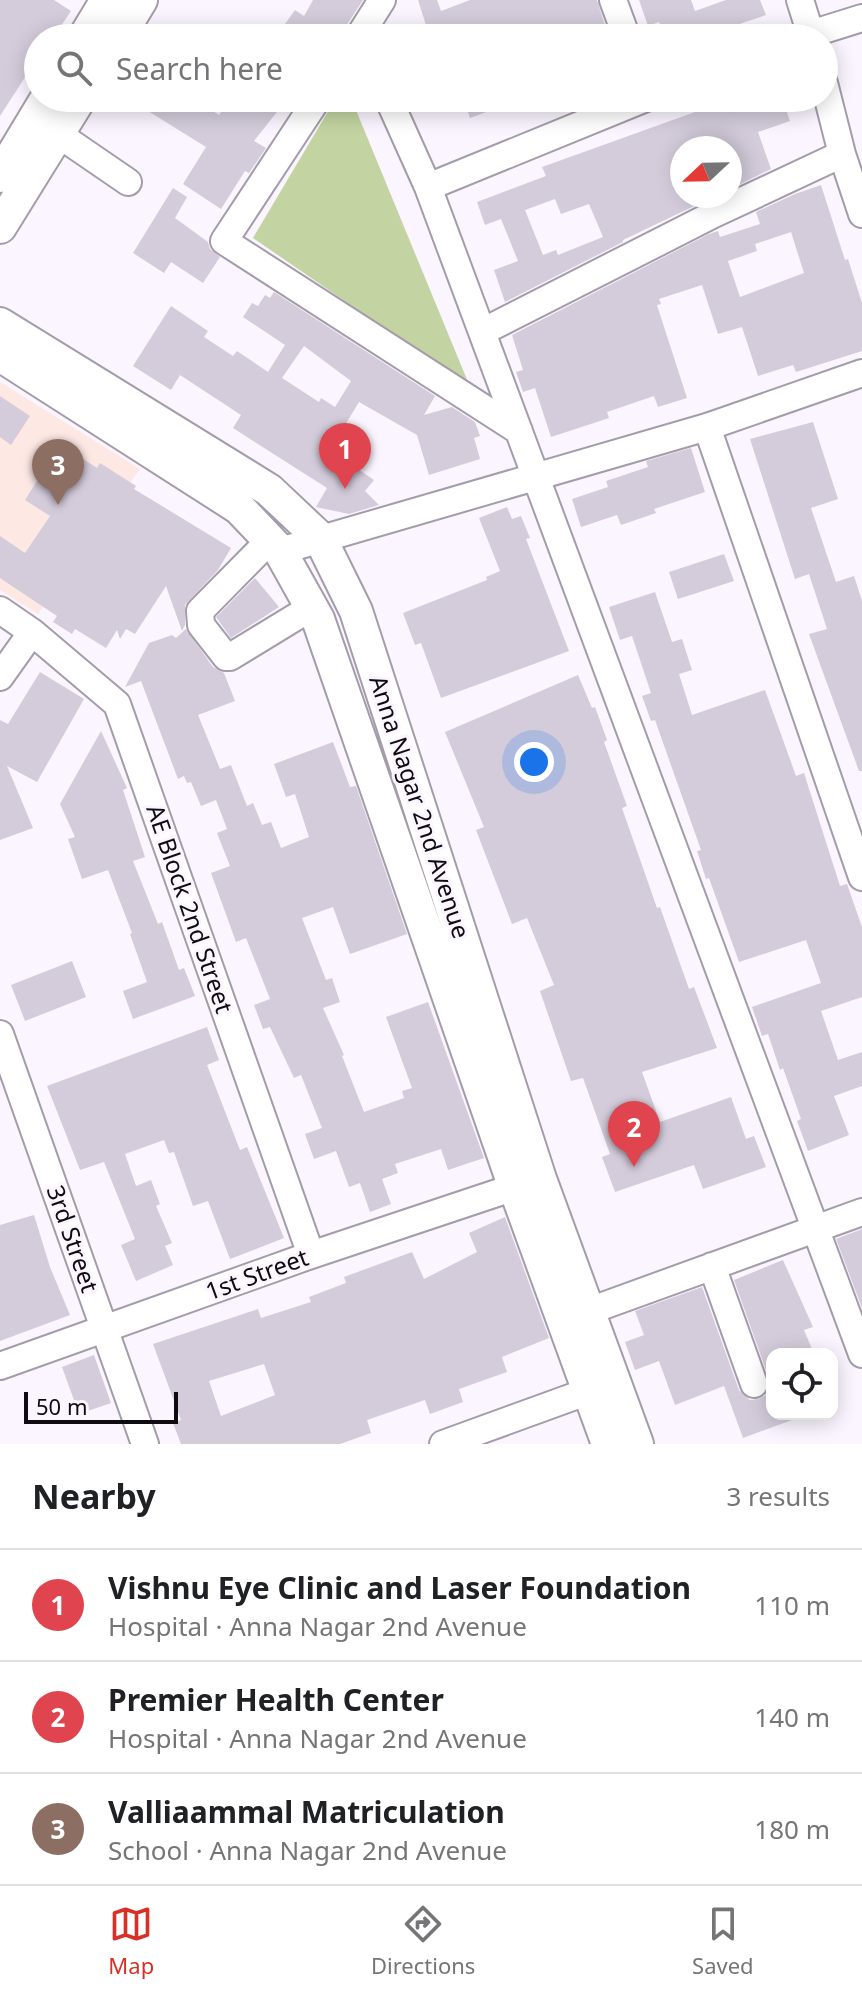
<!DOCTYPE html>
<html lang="en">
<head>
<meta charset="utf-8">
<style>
  body { margin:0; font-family:"Noto Sans",sans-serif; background:#f6f6f6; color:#202124 }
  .controls { position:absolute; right:24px; bottom:24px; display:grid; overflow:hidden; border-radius:16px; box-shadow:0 4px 20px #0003 }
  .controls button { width:72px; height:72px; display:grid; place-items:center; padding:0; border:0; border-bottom:2px solid #e0e0e0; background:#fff; color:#202124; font:40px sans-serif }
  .compass { position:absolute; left:670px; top:136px; width:72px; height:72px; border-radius:50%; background:#fff; box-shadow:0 4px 20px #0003; rotate:248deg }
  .scale { position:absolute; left:24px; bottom:20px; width:154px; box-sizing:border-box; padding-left:8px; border:4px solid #0f0c11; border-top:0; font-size:22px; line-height:28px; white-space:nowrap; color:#0f0c11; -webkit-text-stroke:6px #faf5fe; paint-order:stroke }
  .you { position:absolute; left:534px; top:762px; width:28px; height:28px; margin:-20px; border:6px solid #fff; border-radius:50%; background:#1a73e8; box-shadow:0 0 0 12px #1a73e833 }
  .badge { display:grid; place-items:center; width:52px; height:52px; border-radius:50%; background:#d93025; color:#fff; font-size:26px; font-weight:700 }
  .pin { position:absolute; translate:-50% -66px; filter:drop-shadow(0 2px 4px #0008) }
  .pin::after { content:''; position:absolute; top:42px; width:28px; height:24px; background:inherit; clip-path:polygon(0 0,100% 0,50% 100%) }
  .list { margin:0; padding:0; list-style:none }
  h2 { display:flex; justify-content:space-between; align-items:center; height:104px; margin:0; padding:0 32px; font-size:34px }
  h2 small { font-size:26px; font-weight:400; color:#757577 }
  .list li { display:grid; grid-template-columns:52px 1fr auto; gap:24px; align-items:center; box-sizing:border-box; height:112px; padding:0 32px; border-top:2px solid #e0e0e0 }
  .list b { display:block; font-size:30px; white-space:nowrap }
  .list p { margin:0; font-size:26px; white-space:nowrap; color:#757577 }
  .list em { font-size:26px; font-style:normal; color:#757577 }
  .icon { flex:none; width:44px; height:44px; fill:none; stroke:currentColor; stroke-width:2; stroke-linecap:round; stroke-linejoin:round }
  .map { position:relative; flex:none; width:862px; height:1444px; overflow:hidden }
  .search { position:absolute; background:#fff; box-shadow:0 4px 20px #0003; left:24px; right:24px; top:24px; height:88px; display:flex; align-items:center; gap:20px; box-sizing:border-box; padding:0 28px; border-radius:44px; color:#757577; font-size:30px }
  .sheet { height:440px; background:#fff }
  nav { display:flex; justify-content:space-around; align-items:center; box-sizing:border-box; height:112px; border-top:2px solid #e0e0e0; background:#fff; font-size:22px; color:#757577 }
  nav a { display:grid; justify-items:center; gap:4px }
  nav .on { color:#d93025 }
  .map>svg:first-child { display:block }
  .education { fill:#fde8e4 }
  .green { fill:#c3d3a1 }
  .building { fill:#d4ccdb; fill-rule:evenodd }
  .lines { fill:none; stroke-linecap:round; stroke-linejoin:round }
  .minor-casing { stroke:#a49caa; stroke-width:30 }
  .major-casing { stroke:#a49caa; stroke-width:36 }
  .minor { stroke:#fff; stroke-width:26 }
  .major { stroke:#fff; stroke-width:32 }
  .labels { text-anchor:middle; stroke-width:6; stroke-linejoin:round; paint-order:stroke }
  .street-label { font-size:24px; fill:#0f0c11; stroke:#faf5fe }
</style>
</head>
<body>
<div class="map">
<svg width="862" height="1444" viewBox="0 0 862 1444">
  <rect width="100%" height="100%" fill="#faf5fe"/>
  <path class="education" d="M0 382 140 469 38 614 0 590Z"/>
  <path class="green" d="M336 98H351L470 387 253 238Z"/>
  <path class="building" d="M0 0H54L71 11 53 38H38V57L0 116Z
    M313 0H363L344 29 342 38H275L295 10 304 16Z
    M418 0H437L441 11 470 0H597L609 38H430Z
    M639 0H691L695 11 726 0H760L766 15 698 38H665L659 22 648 26Z
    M127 98H192L219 115 231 98H288L254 141 266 148 249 173 245 171 221 209 183 184 206 147Z
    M463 98H519V100L470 118Z
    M734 98H782L790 121 758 132 771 169 730 189V148H682V196H715L623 240V242L505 302 494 270 518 261 501 219 485 225 477 202 546 176 542 167ZM555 199 561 214 589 204 603 237 558 255 556 250 543 255 525 210Z
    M821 185 845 260 848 259 862 303V351L796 372 793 365 758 376 742 327 718 334 702 285 659 299 661 304 657 305 687 398 658 407 654 396 607 412 609 418 551 437 535 388 523 392 516 372 523 370 512 335 709 234 718 231 720 237 760 224 756 212 795 194ZM791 232 804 273 740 297 728 261 757 251 755 244Z
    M173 188 187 197 175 218 208 242 210 249 220 257 203 283 171 262 164 273 133 253Z
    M274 292 435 396 424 415 452 407 475 422 480 436 474 438 480 459 429 475 417 435 359 402 330 450 374 480 365 491 379 505 349 514 316 507 327 488 233 428 241 415 180 375 171 390 133 366 171 306 208 331 204 337 233 356 237 351 268 372 285 345 243 317 252 303 258 306 265 295 270 298ZM304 346 351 381 335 407 321 398 319 402 282 378Z
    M0 396 30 416 11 445 0 437Z
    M813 422 838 499 811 508 836 582 854 576 862 601V771H859L809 634 827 629 809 574 795 579 750 439Z
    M60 444 97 468 100 463 136 486 134 489 231 548 218 570 185 605V625L182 631 166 586 135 634 126 629 120 639 117 630 106 648 75 629 72 634 53 622 57 616 0 578V536L25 553 50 516 25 500Z
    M691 448 705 492 654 509 656 513 621 525 617 515 581 527 572 499 608 487 606 481 648 467 646 461Z
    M507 507 512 519 521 516 530 538 526 539 569 651 441 698 421 643 415 645 403 613 487 580 486 577 500 571 479 518Z
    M724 554 734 581 678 599 669 572Z
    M255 578 279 607 231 638 216 617Z
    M655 592 672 642 682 639 692 670 679 674 692 715 765 690 796 776 804 773 840 886 847 884 862 927V997L821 1011 838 1060 862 1052V1086L834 1096 849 1135 808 1151 797 1121 801 1119 783 1068 780 1070 768 1034 762 1036 752 1007 821 983 806 940 739 962 709 878 706 879 697 851 701 850 655 720 651 721 642 696 651 693 632 636 620 640 609 607Z
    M186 629 213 667 224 673 235 701 198 715 220 769 231 765 247 806 253 803 262 825 271 822 281 848 309 837 295 794 286 797 274 764 333 742 350 787 356 786 407 934 350 954 333 907 302 918 326 980 332 978 340 1002 323 1008 344 1055 342 1056 364 1112 404 1098 402 1091 412 1088 386 1017 428 1002 484 1158 448 1170 441 1149 395 1164 398 1173 382 1179 391 1204 370 1212 360 1183 349 1187 336 1151 314 1159 305 1134 322 1128 301 1075 294 1078 270 1027 263 1029 254 1005 270 999 246 938 236 942 211 873 230 866 217 833 227 829 216 800 201 806 191 782 187 783 184 776 178 779 141 681 125 687 149 643 172 635 176 638Z
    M40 672 84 699 37 782 7 766 33 828 0 840V720L8 724Z
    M578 675 592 708 595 707 607 740 604 742 627 806 622 808 657 908 660 907 689 989 694 987 717 1048 642 1072 660 1122 731 1097 746 1139 754 1136 766 1167 703 1189 694 1165 615 1192 602 1157 610 1154 583 1078 571 1081 540 991 554 985 527 918 512 924 476 830 484 827 445 732Z
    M101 731 127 788 123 790 145 857 133 861 158 924 162 922 179 970 184 968 195 996 133 1019 123 991 147 982 130 934 132 933 108 870 82 879 68 839 75 837 60 804Z
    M72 961 86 997 25 1021 11 985Z
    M207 1027 219 1060 207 1065 240 1150 247 1147 284 1238 230 1259 208 1201 193 1206 174 1152 169 1153 164 1140 125 1154 136 1186 151 1180 160 1204 156 1206 172 1243 165 1246 173 1265 136 1281 121 1245 135 1239 104 1162 80 1170 47 1086Z
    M34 1215 50 1267 70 1315 0 1341V1225Z
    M505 1217 549 1338 502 1357 507 1372 459 1389 463 1402 430 1414 425 1400 367 1420 371 1433 340 1444H181L173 1423 181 1420 153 1344 258 1309 261 1318 311 1302 309 1297 346 1283 344 1277 412 1252 424 1279 477 1252 469 1233ZM264 1364 275 1395 221 1416 209 1381Z
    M862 1229V1308L836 1239Z
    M783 1260 813 1327 804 1330 814 1354H772V1414L803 1416 743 1438 724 1386 675 1405 659 1361 635 1370 625 1342 644 1335 635 1311 702 1287 739 1390 750 1400 759 1399 766 1395 770 1388 769 1379 734 1280Z
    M94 1355 111 1403 79 1414 62 1367Z"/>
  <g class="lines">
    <g class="minor-casing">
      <path id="minor" d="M613 0 627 38
        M800 0 812 38
        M358 38 382 0
        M798 38 862 18
        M824 83 842 154 862 214
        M318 98 224 241 519 431
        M388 98 428 187 862 1354
        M58 134 128 182
        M428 187 646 98
        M482 332 714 214 842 154
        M707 427 862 877
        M270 540 200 611 201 625 226 657H230L312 607
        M280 551 707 427 862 373
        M0 610 32 632 117 704 311 1255
        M0 677 32 632
        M0 1034 145 1444
        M712 1266 754 1384
        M589 1311 862 1212
        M0 1366 311 1255 533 1181
        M443 1444 589 1391"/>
    </g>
    <g class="major-casing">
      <path id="major" d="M84 38 107 0
        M118 38 141 0
        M0 176 47 98
        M0 227 80 98
        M0 324 269 490 320 538 356 611 540 1179 637 1444
        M0 355 239 508 280 551 318 619 515 1188 608 1444"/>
    </g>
    <use href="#minor" class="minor"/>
    <use href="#major" class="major"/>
  </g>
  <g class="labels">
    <g class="street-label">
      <text transform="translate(419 807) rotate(72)" y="8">Anna Nagar 2nd Avenue</text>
      <text transform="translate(189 909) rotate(71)" y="8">AE Block 2nd Street</text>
      <text transform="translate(72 1239) rotate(71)" y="8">3rd Street</text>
      <text transform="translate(257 1275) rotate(-20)" y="8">1st Street</text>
    </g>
  </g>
</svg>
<div class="controls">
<button><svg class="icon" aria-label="locate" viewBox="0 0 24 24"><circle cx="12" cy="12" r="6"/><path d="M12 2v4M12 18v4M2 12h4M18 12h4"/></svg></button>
</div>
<svg class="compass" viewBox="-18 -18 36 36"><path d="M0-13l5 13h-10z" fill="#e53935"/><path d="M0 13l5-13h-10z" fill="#757577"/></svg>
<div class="scale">50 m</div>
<div class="you"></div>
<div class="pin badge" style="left:345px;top:489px;background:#e0444e">1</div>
<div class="pin badge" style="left:634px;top:1167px;background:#e0444e">2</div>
<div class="pin badge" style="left:58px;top:505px;background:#8d6e63">3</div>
<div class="search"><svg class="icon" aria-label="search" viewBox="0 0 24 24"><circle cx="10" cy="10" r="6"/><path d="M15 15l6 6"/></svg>Search here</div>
</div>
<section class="sheet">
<h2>Nearby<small>3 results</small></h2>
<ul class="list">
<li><span class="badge" style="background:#e0444e">1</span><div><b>Vishnu Eye Clinic and Laser Foundation</b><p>Hospital · Anna Nagar 2nd Avenue</p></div><em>110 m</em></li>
<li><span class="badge" style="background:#e0444e">2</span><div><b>Premier Health Center</b><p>Hospital · Anna Nagar 2nd Avenue</p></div><em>140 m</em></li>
<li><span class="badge" style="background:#8d6e63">3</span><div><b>Valliaammal Matriculation</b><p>School · Anna Nagar 2nd Avenue</p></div><em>180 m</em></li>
</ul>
</section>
<nav>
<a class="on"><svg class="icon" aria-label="map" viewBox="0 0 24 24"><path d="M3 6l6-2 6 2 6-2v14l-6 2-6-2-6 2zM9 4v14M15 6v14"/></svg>Map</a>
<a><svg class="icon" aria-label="directions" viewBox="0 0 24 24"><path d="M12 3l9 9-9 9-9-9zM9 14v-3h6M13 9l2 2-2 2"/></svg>Directions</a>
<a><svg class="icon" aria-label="saved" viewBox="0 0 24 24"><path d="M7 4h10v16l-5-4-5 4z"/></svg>Saved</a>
</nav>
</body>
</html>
